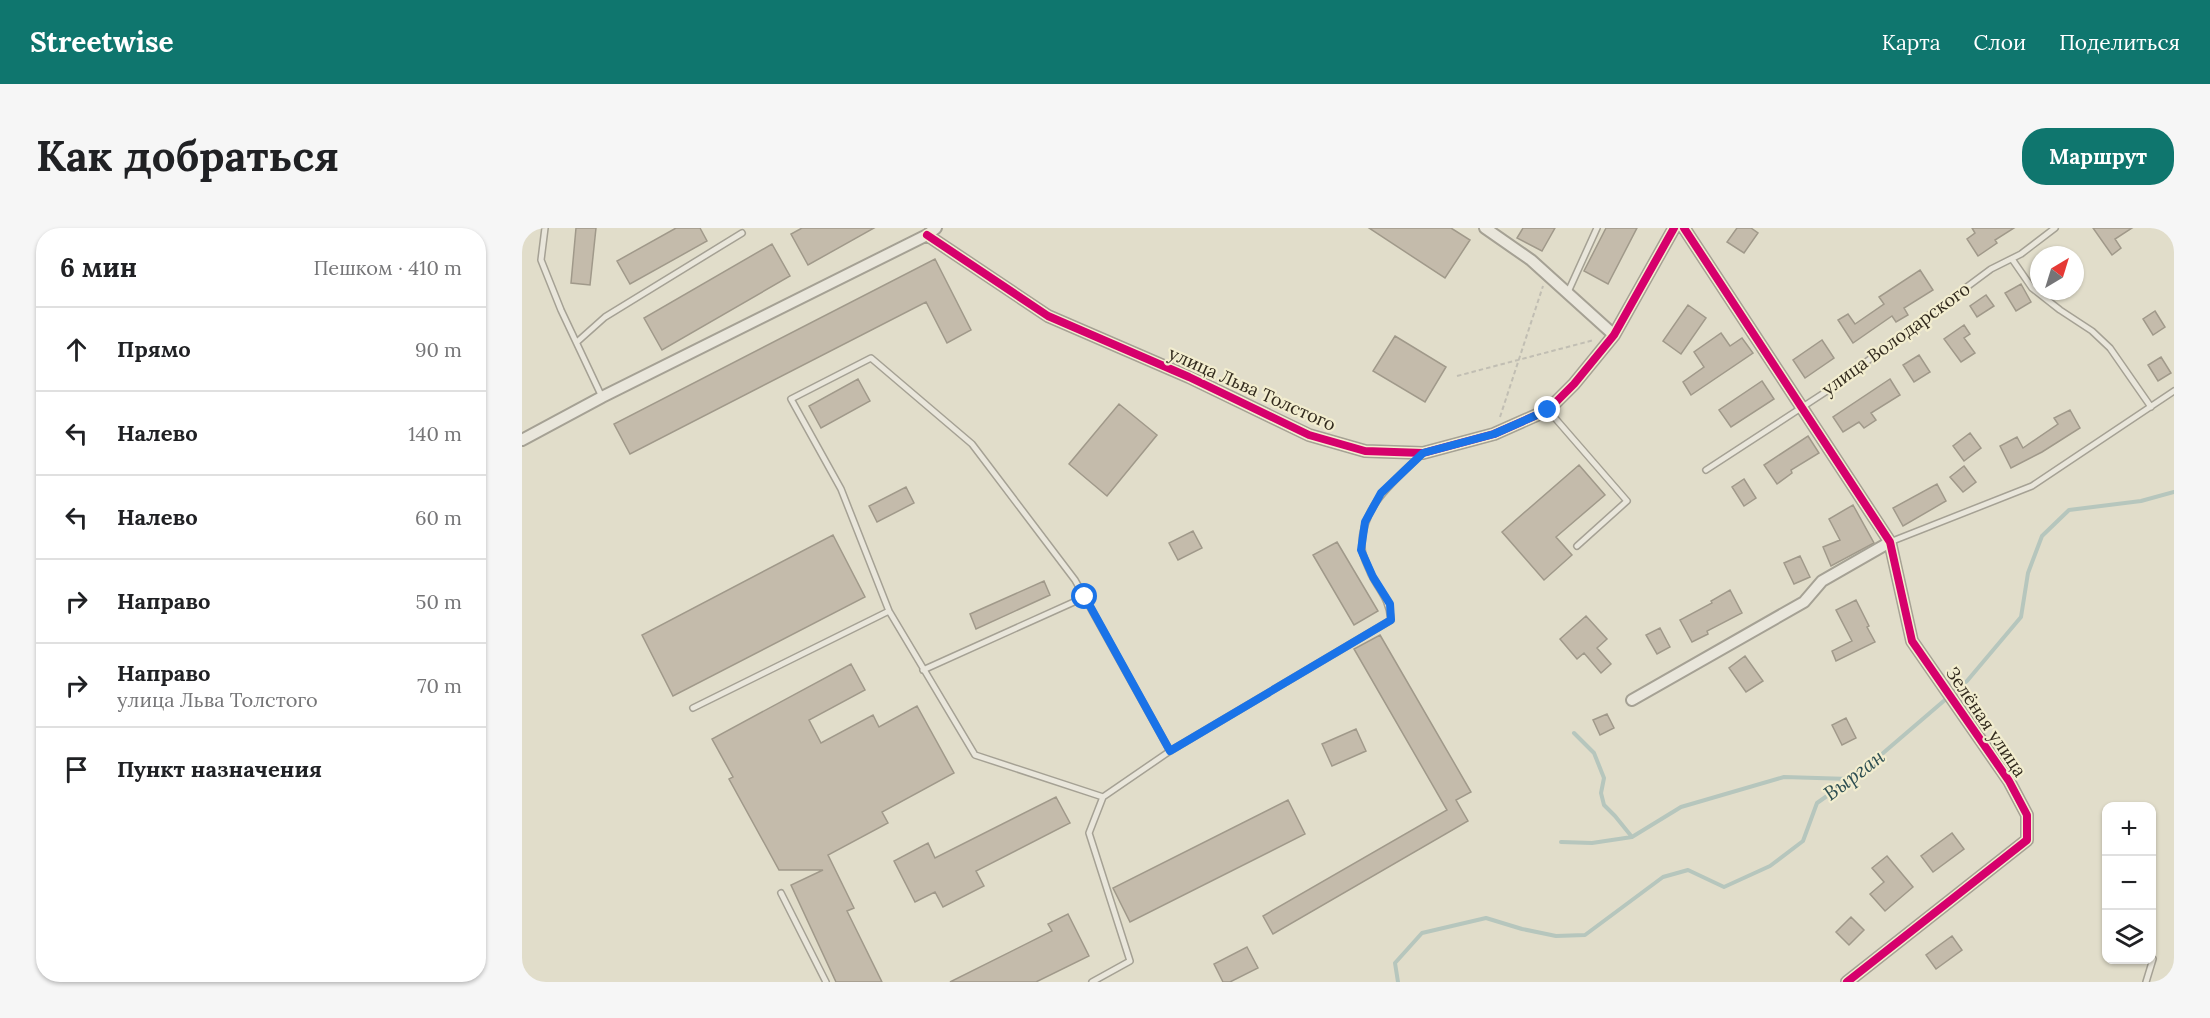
<!DOCTYPE html>
<html lang="ru">
<head>
<meta charset="utf-8">
<style>
  body { margin:0; font-family:Lora,serif; background:#f6f6f6; color:#202124 }
  .controls { position:absolute; right:18px; bottom:18px; display:grid; overflow:hidden; border-radius:12px; box-shadow:0 2px 4px #0004 }
  .controls button { width:54px; height:54px; display:grid; place-items:center; padding:0; border:0; border-bottom:2px solid #e0e0e0; background:#fff; color:#202124; font:30px sans-serif }
  .compass { position:absolute; left:1508px; top:18px; width:54px; height:54px; border-radius:50%; background:#fff; box-shadow:0 2px 4px #0004; rotate:38deg }
  .stop { position:absolute; width:18px; height:18px; margin:-14px; border:4px solid #1a73e8; border-radius:50%; background:#fff }
  .stop.end { background:#1a73e8; border-color:#fff; box-shadow:0 2px 6px #0008 }
  .list { margin:0; padding:0; list-style:none }
  h2 { display:flex; justify-content:space-between; align-items:center; height:78px; margin:0; padding:0 24px; font-size:26px }
  h2 small { font-size:20px; font-weight:400; color:#757577 }
  .list li { display:grid; grid-template-columns:39px 1fr auto; gap:18px; align-items:center; box-sizing:border-box; height:84px; padding:0 24px; border-top:2px solid #e0e0e0 }
  .list b { display:block; font-size:22px; white-space:nowrap }
  .list p { margin:0; font-size:20px; white-space:nowrap; color:#757577 }
  .list em { font-size:20px; font-style:normal; color:#757577 }
  .icon { flex:none; width:33px; height:33px; fill:none; stroke:currentColor; stroke-width:2; stroke-linecap:round; stroke-linejoin:round }
  .map { position:relative; flex:none; width:1652px; height:754px; overflow:hidden; border-radius:24px }
  header { display:flex; align-items:center; gap:36px; box-sizing:border-box; height:84px; padding:0 30px; background:#0f766e; color:#fff }
  header strong { font-size:28px }
  nav { display:flex; gap:33px; margin-inline-start:auto; font-size:21px }
  .intro { display:flex; align-items:center; justify-content:space-between; box-sizing:border-box; height:144px; padding:0 36px }
  h1 { margin:0; font-size:42px }
  .button { padding:15px 27px; border-radius:24px; background:#0f766e; color:#fff; font-size:21px; font-weight:700 }
  main { display:flex; gap:36px; padding:0 36px }
  aside { flex:1; background:#fff; border-radius:24px; box-shadow:0 2px 4px #0004 }
  .map>svg:first-child { display:block }
  .lines { fill:none; stroke-linecap:round; stroke-linejoin:round }
  .stream { stroke:#b6c6bd; stroke-width:4 }
  .building { fill:#c4bbab; stroke:#a0998a; stroke-width:1.5 }
  .lane-casing { stroke:#a5a194; stroke-width:8 }
  .street-casing { stroke:#a5a194; stroke-width:14 }
  .path { stroke:#c1beb3; stroke-width:2; stroke-dasharray:4.5 3; stroke-linecap:butt }
  .lane { stroke:#e9e6db; stroke-width:5 }
  .street { stroke:#e9e6db; stroke-width:10 }
  .cycleway-casing { stroke:#f2edcf; stroke-width:11 }
  .cycleway { stroke:#d6006c; stroke-width:8 }
  .route { stroke:#1a73e8; stroke-width:8 }
  .labels { text-anchor:middle; stroke-width:4.5; stroke-linejoin:round; paint-order:stroke }
  .street-label { font-size:18px; fill:#322a1d; stroke:#f2edcf }
  .water-label { font-size:20px; font-style:italic; fill:#2d4e51; stroke:#f2edcf }
</style>
</head>
<body>
<header>
<strong>Streetwise</strong>
<nav><a>Карта</a><a>Слои</a><a>Поделиться</a></nav>
</header>
<div class="intro"><h1>Как добраться</h1><a class="button">Маршрут</a></div>
<main>
<aside>
<h2>6 мин<small>Пешком · 410 m</small></h2>
<ul class="list">
<li><svg class="icon" aria-label="ahead" viewBox="0 0 24 24"><path d="M12 20V5M6 11l6-6 6 6"/></svg><div><b>Прямо</b></div><em>90 m</em></li>
<li><svg class="icon" aria-label="left" viewBox="0 0 24 24"><path d="M17 20v-9H6M10 6l-5 5 5 5"/></svg><div><b>Налево</b></div><em>140 m</em></li>
<li><svg class="icon" aria-label="left" viewBox="0 0 24 24"><path d="M17 20v-9H6M10 6l-5 5 5 5"/></svg><div><b>Налево</b></div><em>60 m</em></li>
<li><svg class="icon" aria-label="right" viewBox="0 0 24 24"><path d="M7 20v-9h11M14 6l5 5-5 5"/></svg><div><b>Направо</b></div><em>50 m</em></li>
<li><svg class="icon" aria-label="right" viewBox="0 0 24 24"><path d="M7 20v-9h11M14 6l5 5-5 5"/></svg><div><b>Направо</b><p>улица Льва Толстого</p></div><em>70 m</em></li>
<li><svg class="icon" aria-label="arrive" viewBox="0 0 24 24"><path d="M6 21V4h12l-3 4 3 4H6"/></svg><div><b>Пункт назначения</b></div></li>
</ul>
</aside>
<div class="map">
<svg width="1652" height="754" viewBox="0 0 1652 754">
  <rect width="100%" height="100%" fill="#e1ddca"/>
  <g class="lines">
    <path class="stream" d="M1052 505 1072 525 1082 550 1079 565 1082 577 1093 588 1110 609
      M1039 614 1070 615 1110 609 1159 579 1262 549 1328 551
      M876 754 873 735 900 705 964 690 1000 701 1034 708 1063 707 1141 649 1166 642 1202 659 1248 638 1281 613 1295 575 1339 544 1445 453 1499 389 1506 345 1520 308 1547 282 1619 273 1652 264"/>
  </g>
  <path class="building" d="M54 0H74L68 57 49 55Z
    M154 0H178L185 13 108 56 95 33Z
    M280 0H352L286 37 269 6Z
    M847 0H929L948 12 923 50Z
    M1001 0H1033L1020 23 995 10Z
    M1084 0H1115L1086 56 1062 43Z
    M1215 0H1229L1236 5 1222 25 1205 14Z
    M1450 0H1492L1473 12 1475 15 1456 28 1445 11 1453 5Z
    M1571 0H1610L1593 11 1599 20 1590 27Z
    M250 16 268 48 140 122 122 90Z
    M413 31 449 102 425 115 404 74 108 226 92 196Z
    M1398 42 1411 62 1382 80 1386 87 1374 94 1370 88 1331 115 1316 92 1326 86 1333 96 1362 76 1357 69Z
    M1499 56 1509 74 1494 83 1483 65Z
    M1464 67 1472 78 1455 89 1448 78Z
    M1166 77 1184 90 1159 126 1141 113Z
    M1633 83 1643 99 1631 107 1621 91Z
    M1442 97 1448 106 1442 110 1453 125 1439 134 1422 111Z
    M1199 105 1208 118 1220 110 1231 125 1169 167 1161 154 1182 139 1172 124Z
    M873 108 924 139 903 174 851 143Z
    M1300 112 1312 130 1283 150 1271 132Z
    M1397 127 1408 144 1392 154 1381 137Z
    M1639 129 1649 145 1636 153 1626 137Z
    M336 151 348 173 299 200 287 178Z
    M1368 151 1378 167 1349 185 1354 192 1342 200 1337 194 1321 204 1311 189Z
    M1240 153 1252 171 1209 199 1197 182Z
    M597 176 635 207 585 268 547 236Z
    M1548 182 1558 200 1520 224 1489 240 1478 218 1495 209 1501 220 1536 196 1532 190Z
    M1448 205 1459 220 1442 233 1431 218Z
    M1286 208 1297 225 1269 242 1270 245 1255 256 1242 237Z
    M1057 237 1083 267 1034 309 1050 327 1022 352 980 304Z
    M1442 238 1454 254 1441 264 1428 249Z
    M1222 251 1234 270 1222 278 1210 259Z
    M1415 256 1424 273 1381 298 1371 280Z
    M384 259 392 275 355 294 347 278Z
    M1331 277 1352 315 1309 338 1301 319 1318 312 1307 291Z
    M671 303 680 320 656 332 647 315Z
    M311 307 343 369 151 468 120 407Z
    M815 314 856 383 832 397 791 327Z
    M1278 328 1288 349 1272 356 1262 335Z
    M522 353 528 367 454 401 448 386Z
    M1208 362 1220 385 1185 403 1186 406 1170 414 1158 392 1190 375 1189 373Z
    M1334 372 1347 398 1345 399 1353 414 1314 433 1310 423 1330 413 1314 382Z
    M1064 388 1085 411 1075 420 1089 436 1079 445 1062 425 1055 431 1038 411Z
    M1138 400 1148 419 1135 426 1124 407Z
    M858 407 949 564 934 572 946 593 751 706 741 688 925 582 832 421Z
    M1223 428 1241 453 1224 464 1207 440Z
    M329 436 343 462 287 492 299 515 351 487 357 499 395 478 432 545 360 584 366 595 306 627 332 680 325 683 360 754H314L269 657 301 642H257L207 551 211 549 190 511Z
    M1085 486 1092 500 1078 507 1071 492Z
    M1324 490 1334 510 1320 517 1310 497Z
    M834 501 844 523 810 538 800 516Z
    M534 569 548 595 454 643 462 658 421 679 413 664 393 674 372 633 406 615 413 630Z
    M766 572 783 606 608 694 591 660Z
    M1430 605 1442 621 1411 644 1399 628Z
    M1365 628 1391 659 1363 683 1348 666 1362 654 1350 640Z
    M546 686 567 728 514 754H428L530 703 526 696Z
    M1329 689 1342 702 1327 717 1314 704Z
    M1430 708 1440 722 1414 741 1404 727Z
    M725 719 736 740 708 754H701L692 736Z"/>
  <g class="lines">
    <g class="lane-casing">
      <path id="lane" d="M23 0 19 32 39 82 80 169
        M1490 31 1510 60 1538 82 1570 103 1588 120 1629 179
        M1046 64 1075 0
        M55 114 83 89 220 5
        M1026 182 1105 273 1055 318
        M1184 242 1305 163 1469 41 1499 26 1533 0
        M1368 314 1510 258 1652 163
        M401 442 563 369
        M171 480 367 383
        M648 523 553 352 450 216 349 130 269 171 319 261 367 383 453 527 581 569 648 523 869 392C867 370 858 364 849 346 846 338 840 328 840 320 838 279 873 252 900 226
        M259 665 304 754
        M570 754 608 733 567 605 581 569
        M1624 754 1631 731"/>
    </g>
    <g class="street-casing">
      <path id="street" d="M963 0 1009 32 1092 107
        M1162 0 1368 314 1390 413 1487 553 1505 587V612L1325 754
        M405 7 526 88 667 149 787 207 843 223 901 225 972 206 1026 182 1052 156 1092 107 1152 0
        M0 212 80 169 405 7 414 0
        M1110 472 1282 374 1300 353 1368 314"/>
    </g>
    <path class="path" d="M935 148 1072 112
      M978 189 1021 58"/>
    <use href="#lane" class="lane"/>
    <use href="#street" class="street"/>
    <g class="cycleway-casing">
      <path id="cycleway" d="M1162 0 1368 314 1390 413 1487 553 1505 587V612L1325 754
        M405 7 526 88 667 149 787 207 843 223 901 225 972 206 1026 182 1052 156 1092 107 1152 0"/>
    </g>
    <use href="#cycleway" class="cycleway"/>
  </g>
  <g class="lines">
    <path class="route" d="M563 369 648 523 869 392 868 376 851 349 839 322 843 294 859 265 901 225 972 206 1026 182"/>
  </g>
  <g class="labels">
    <g class="street-label">
      <text transform="translate(1374 111) rotate(-36)" y="6">улица Володарского</text>
      <text transform="translate(730 161) rotate(24)" y="6">улица Льва Толстого</text>
      <text transform="translate(1464 494) rotate(56)" y="6">Зелёная улица</text>
    </g>
    <g class="water-label">
      <text transform="translate(1332 547) rotate(-37)" y="7">Вырган</text>
    </g>
  </g>
</svg>
<div class="controls">
<button>+</button>
<button>−</button>
<button><svg class="icon" aria-label="layers" viewBox="0 0 24 24"><path d="M12 4l9 5-9 5-9-5zM3 14l9 5 9-5"/></svg></button>
</div>
<svg class="compass" viewBox="-18 -18 36 36"><path d="M0-13l5 13h-10z" fill="#e53935"/><path d="M0 13l5-13h-10z" fill="#757577"/></svg>
<div class="stop" style="left:563px;top:369px"></div>
<div class="stop end" style="left:1026px;top:182px"></div>
</div>
</main>
</body>
</html>
